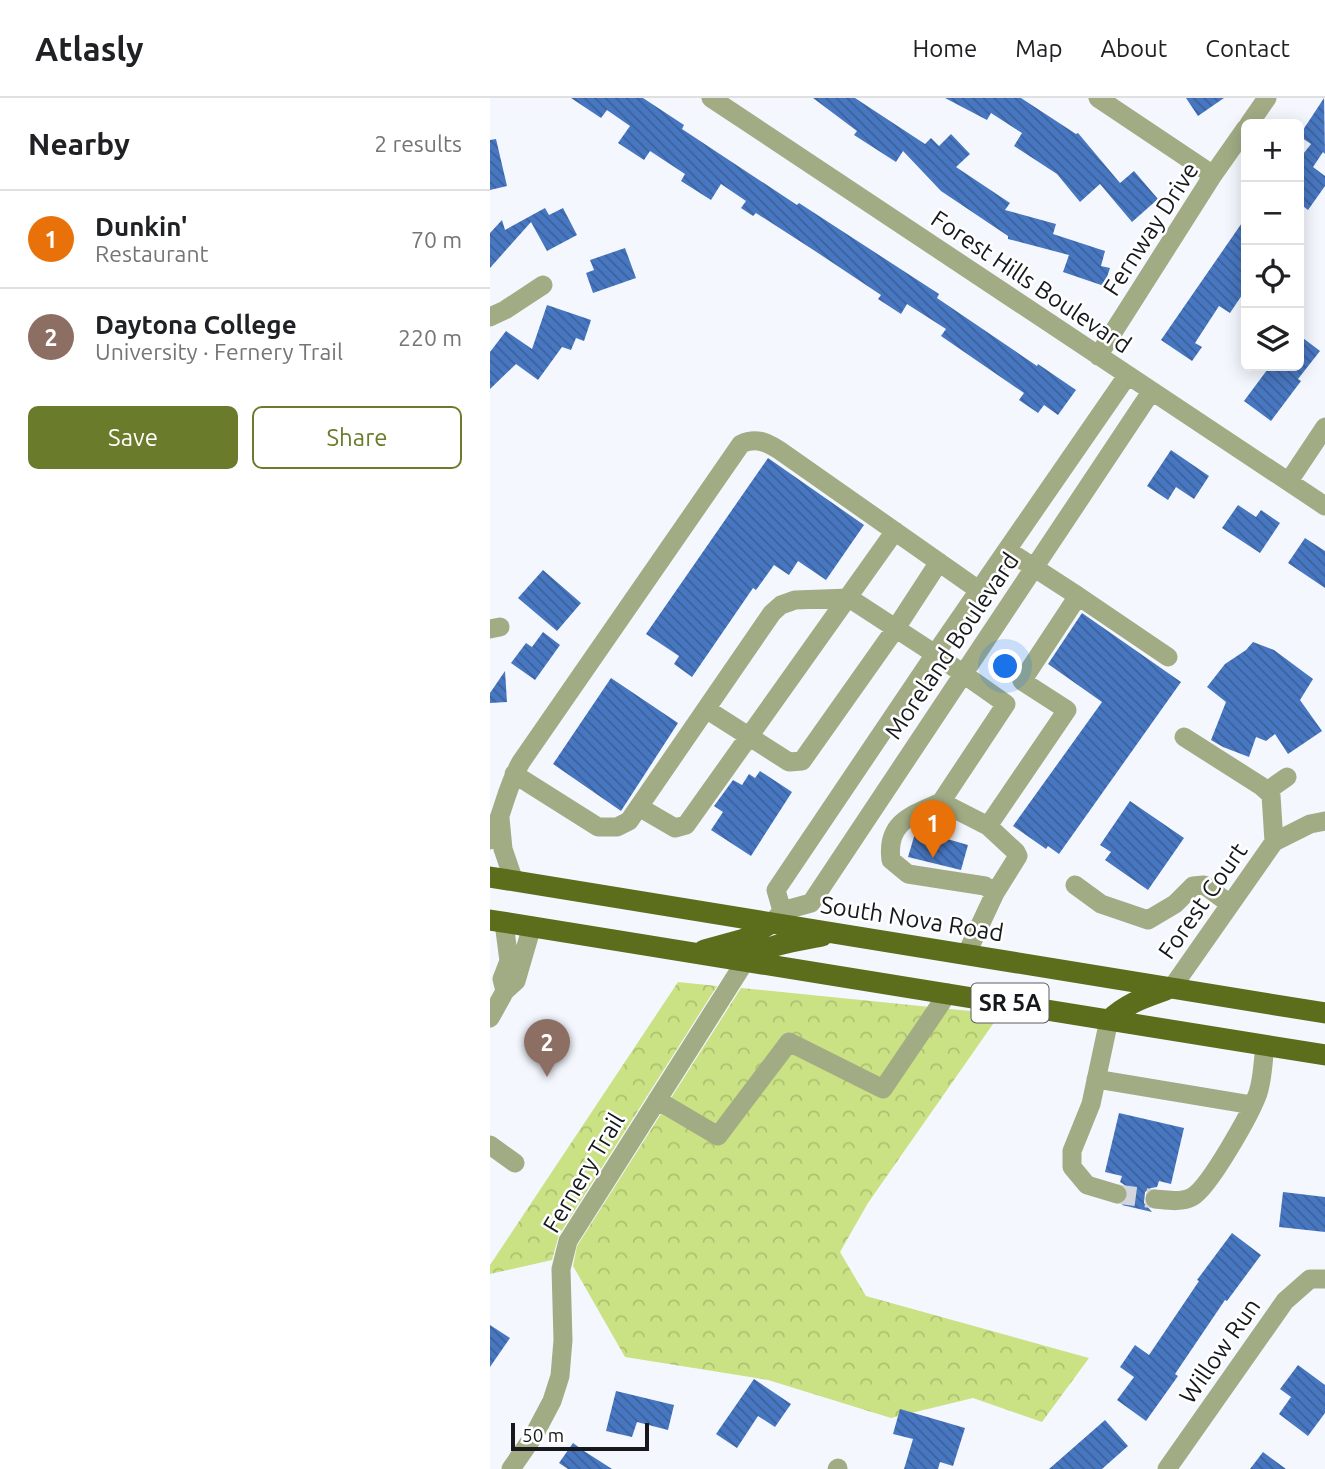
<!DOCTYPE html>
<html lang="en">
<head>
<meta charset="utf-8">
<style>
  body { margin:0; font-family:Ubuntu,sans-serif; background:#f6f6f6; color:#202124 }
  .controls { position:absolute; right:21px; top:21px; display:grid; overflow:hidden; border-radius:10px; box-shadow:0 4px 18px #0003 }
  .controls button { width:63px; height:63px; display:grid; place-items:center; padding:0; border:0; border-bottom:2px solid #e0e0e0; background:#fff; color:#202124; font:35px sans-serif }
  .scale { position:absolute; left:21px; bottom:18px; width:138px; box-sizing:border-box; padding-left:7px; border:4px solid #16181c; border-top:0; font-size:19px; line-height:24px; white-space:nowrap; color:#16181c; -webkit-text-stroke:5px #fff; paint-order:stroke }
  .you { position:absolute; left:516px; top:569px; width:24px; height:24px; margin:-18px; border:5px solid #fff; border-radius:50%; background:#1a73e8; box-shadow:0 0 0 10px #1a73e833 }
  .badge { display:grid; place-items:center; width:46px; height:46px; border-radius:50%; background:#6a7c2c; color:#fff; font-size:23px; font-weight:700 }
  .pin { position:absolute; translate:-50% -58px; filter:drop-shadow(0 2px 4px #0008) }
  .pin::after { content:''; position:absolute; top:37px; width:24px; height:21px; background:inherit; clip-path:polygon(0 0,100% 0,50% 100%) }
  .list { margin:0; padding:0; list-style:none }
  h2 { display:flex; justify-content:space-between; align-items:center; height:91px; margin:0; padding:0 28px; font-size:30px }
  h2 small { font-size:23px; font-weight:400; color:#757577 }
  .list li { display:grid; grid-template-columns:46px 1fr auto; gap:21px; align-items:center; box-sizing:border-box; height:98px; padding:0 28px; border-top:2px solid #e0e0e0 }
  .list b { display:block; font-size:26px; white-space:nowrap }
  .list p { margin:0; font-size:23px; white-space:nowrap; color:#757577 }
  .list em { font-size:23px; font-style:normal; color:#757577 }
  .actions { display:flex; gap:14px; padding:21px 28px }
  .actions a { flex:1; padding:16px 0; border:2px solid #6a7c2c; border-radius:10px; text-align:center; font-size:24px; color:#6a7c2c }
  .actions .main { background:#6a7c2c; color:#fff }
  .icon { flex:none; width:38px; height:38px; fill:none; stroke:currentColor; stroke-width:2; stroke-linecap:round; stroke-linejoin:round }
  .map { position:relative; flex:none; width:835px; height:1371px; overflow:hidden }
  header { display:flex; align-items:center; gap:42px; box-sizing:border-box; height:98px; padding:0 35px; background:#fff; border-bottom:2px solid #e0e0e0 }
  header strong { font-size:33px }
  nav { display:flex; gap:38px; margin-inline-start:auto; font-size:24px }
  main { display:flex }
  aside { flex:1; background:#fff }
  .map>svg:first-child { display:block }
  .forest { fill:url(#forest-crowns) }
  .building { fill:url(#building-back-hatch) }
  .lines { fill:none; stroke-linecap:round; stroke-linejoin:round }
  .minor-tunnel { stroke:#d3d6dc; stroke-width:19; stroke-dasharray:19 10; stroke-linecap:butt }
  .minor { stroke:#a1ac85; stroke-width:19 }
  .major { stroke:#5c6d1b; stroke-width:21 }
  .labels { text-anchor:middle; stroke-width:5; stroke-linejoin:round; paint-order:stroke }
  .shield { fill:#fff; stroke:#5c5d60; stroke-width:2 }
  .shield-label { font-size:23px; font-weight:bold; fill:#16181c }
  .street-label { font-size:24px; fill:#16181c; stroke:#fff }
</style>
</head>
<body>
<header>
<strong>Atlasly</strong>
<nav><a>Home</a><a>Map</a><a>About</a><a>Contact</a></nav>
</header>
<main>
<aside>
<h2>Nearby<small>2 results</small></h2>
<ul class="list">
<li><span class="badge" style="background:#e8710a">1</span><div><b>Dunkin'</b><p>Restaurant</p></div><em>70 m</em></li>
<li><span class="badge" style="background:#8d6e63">2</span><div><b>Daytona College</b><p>University · Fernery Trail</p></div><em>220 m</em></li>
</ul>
<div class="actions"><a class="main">Save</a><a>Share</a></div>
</aside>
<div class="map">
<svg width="835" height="1371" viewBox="0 0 835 1371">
  <defs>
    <pattern id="forest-crowns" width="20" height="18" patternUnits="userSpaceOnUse" patternTransform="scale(1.75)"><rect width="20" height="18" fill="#cae284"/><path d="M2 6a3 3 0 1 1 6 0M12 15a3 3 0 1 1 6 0" fill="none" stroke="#adc171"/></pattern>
    <pattern id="building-back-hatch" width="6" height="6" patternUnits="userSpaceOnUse" patternTransform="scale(1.75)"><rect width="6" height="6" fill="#4877c1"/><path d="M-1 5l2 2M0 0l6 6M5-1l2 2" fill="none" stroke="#3b619c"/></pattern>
  </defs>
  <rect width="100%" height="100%" fill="#f4f8fe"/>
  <path class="forest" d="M188 884 227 888 69 1137 62 1162 0 1176V1167Z
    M251 890 510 916 378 1105 350 1154 376 1198 599 1260 552 1324 483 1300 401 1320 278 1282 135 1259 83 1168 87 1148Z"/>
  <path class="building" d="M81 0H153L194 27 192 31 307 107 309 105 449 196 447 200 547 268 548 266 586 292 568 317 554 307 548 315 529 302 534 295 451 238 456 231 417 206 411 216 388 201 391 197 325 153 266 115 263 118 251 110 256 103 231 86 221 102 191 83 195 76 160 53 154 62 128 45 140 28 117 12 111 20Z
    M323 0H365L435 46 441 40 449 48 461 36 480 56 466 69 520 105 515 112 566 126 563 136 615 153 611 168 620 170 614 188 573 174 579 157 518 141V138L451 93 413 53 406 64 364 37 367 33Z
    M455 0H531L586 36 588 35 630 85 644 73 668 101 642 124 610 86 590 104 567 76 524 48 532 35 501 15 497 22Z
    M696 0H734L708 18Z
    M834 0 835 56 833 54 823 69 835 78V88L818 112 809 105V59L810 60 821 46 809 38Z
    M6 41 17 88 0 92V42Z
    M55 110 59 117 73 110 87 137 57 153 41 124 0 170V135L12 122 15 132Z
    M756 119V191L740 215 729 208 705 245 712 249 702 263 671 242Z
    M135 150 146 180 103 195 96 175 104 172 100 162Z
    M57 207 101 222 94 243 86 240 81 252 72 249 48 282 26 266 0 291V254L16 233 42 251Z
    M809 237 830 253 808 281 811 283 781 323 754 303 780 268H809Z
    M681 352 719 378 704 401 686 389 678 402 657 388Z
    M278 360 374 427 336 482 308 463 299 477 284 467 266 492 263 490 202 579 184 566 189 558 156 536Z
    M748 407 766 419 771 412 790 425 770 455 732 430Z
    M815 440 835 453V490L798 465Z
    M53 472 91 505 67 533 28 500Z
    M592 515 691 584 569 756 558 748 556 751 523 728 612 604 558 566Z
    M53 534 70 547 45 582 21 565 36 545 42 549Z
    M763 544 784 552 823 581 810 602 832 633 798 656 785 636 776 643 766 639 759 659 733 649 721 642 736 604 717 589 735 566 756 552Z
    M15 573 17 604 0 605V595Z
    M121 580 188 625 131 713 63 666Z
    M270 673 302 694 261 758 221 732 233 714 224 708 243 682 252 687 259 676 265 680Z
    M640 703 694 740 658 792 615 762 621 754 610 747Z
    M426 732 478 747 471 772 418 759Z
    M629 1015 694 1030 681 1086 669 1083 667 1089 661 1090 655 1094 654 1105 662 1114 632 1107 638 1100 639 1094 636 1088 630 1084 632 1078 615 1074Z
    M793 1094 835 1099V1134L789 1129Z
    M742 1135 771 1157 737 1203 735 1202 685 1276 688 1278 656 1323 627 1302 644 1279 630 1269 645 1247 659 1257 709 1183 707 1182Z
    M0 1227 20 1240 0 1269Z
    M808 1267 835 1287V1315L818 1338 789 1316 801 1299 790 1291Z
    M264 1281 301 1306 285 1329 268 1318 247 1350 226 1336Z
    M126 1293 184 1307 178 1332 147 1324 142 1339 116 1333Z
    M410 1311 475 1330 463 1368 450 1364 448 1371H414L423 1341 403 1336Z
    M615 1322 638 1348 612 1371H559Z
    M83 1345 94 1353 122 1371H78L69 1365Z
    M773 1354 796 1371H760Z"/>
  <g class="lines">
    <path class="minor-tunnel" d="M627 1096 665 1101"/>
    <path class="minor" d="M221 0 835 408
      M608 0 723 77
      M759 26 777 0
      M0 219 15 212 53 187
      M608 258 723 77 756 30
      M799 383 835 329
      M517 452 588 498
      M0 531 10 529
      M216 611 299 664 312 663 406 530 449 464
      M694 639 771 688 781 697 784 744
      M24 676 108 729H127L139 723 282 515 291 507 305 502 359 500 445 556 516 606 451 704 498 728 577 612 532 583 588 498 678 559
      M777 693 797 679
      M451 704C422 717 396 724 401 762L418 776 495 788 505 795
      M149 709 185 730 196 727 405 433
      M10 720 13 751 24 783
      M0 742C13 717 16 689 31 664L251 346C266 339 276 344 289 352L490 493
      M585 787 611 806 658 822 685 806 703 788 714 787 740 806
      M292 813 286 792 445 556 637 278
      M14 825 19 863 12 881 15 893 26 883 42 828
      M282 825 292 813 321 805 661 294
      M476 857 505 795 528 758 526 754 498 728
      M681 891 784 744 820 726 835 723
      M0 920 15 893
      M619 922 601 1006 582 1053V1069L597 1087 627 1096
      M606 981 762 1007
      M167 1002 228 1038 299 944 393 991 458 895
      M0 1047 25 1065
      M665 1101C676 1102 691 1105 702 1099 719 1090 761 1015 768 995 773 980 773 962 775 947
      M21 1371 43 1339 62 1303 70 1278 73 1242 71 1171 78 1143 256 862
      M347 1371 348 1370
      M677 1371 795 1203 820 1181H835"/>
    <path class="major" d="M0 779 835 915
      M0 822 835 957
      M214 852 254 841 282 825
      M256 862C278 846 306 843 332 838
      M619 922C637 905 654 900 676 892"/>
  </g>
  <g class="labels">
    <rect class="shield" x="481.5" y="885.5" width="77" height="39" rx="5"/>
    <g class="shield-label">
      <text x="520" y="913">SR 5A</text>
    </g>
    <g class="street-label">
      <text transform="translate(661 131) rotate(-57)" y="8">Fernway Drive</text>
      <text transform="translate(541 184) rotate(34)" y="8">Forest Hills Boulevard</text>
      <text transform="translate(462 548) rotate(-56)" y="8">Moreland Boulevard</text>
      <text transform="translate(713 803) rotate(-55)" y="8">Forest Court</text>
      <text transform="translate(422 821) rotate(9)" y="8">South Nova Road</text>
      <text transform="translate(94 1075) rotate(-59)" y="8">Fernery Trail</text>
      <text transform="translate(730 1253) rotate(-55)" y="8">Willow Run</text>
    </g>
  </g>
</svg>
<div class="controls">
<button>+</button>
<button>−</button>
<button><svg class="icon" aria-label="locate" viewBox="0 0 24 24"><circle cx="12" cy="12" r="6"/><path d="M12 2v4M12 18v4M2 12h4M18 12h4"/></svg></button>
<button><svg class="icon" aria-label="layers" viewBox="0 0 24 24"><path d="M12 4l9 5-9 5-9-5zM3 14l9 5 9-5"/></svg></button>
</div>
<div class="scale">50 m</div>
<div class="you"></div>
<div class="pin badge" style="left:443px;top:760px;background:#e8710a">1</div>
<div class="pin badge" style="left:57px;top:979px;background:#8d6e63">2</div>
</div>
</main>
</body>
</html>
